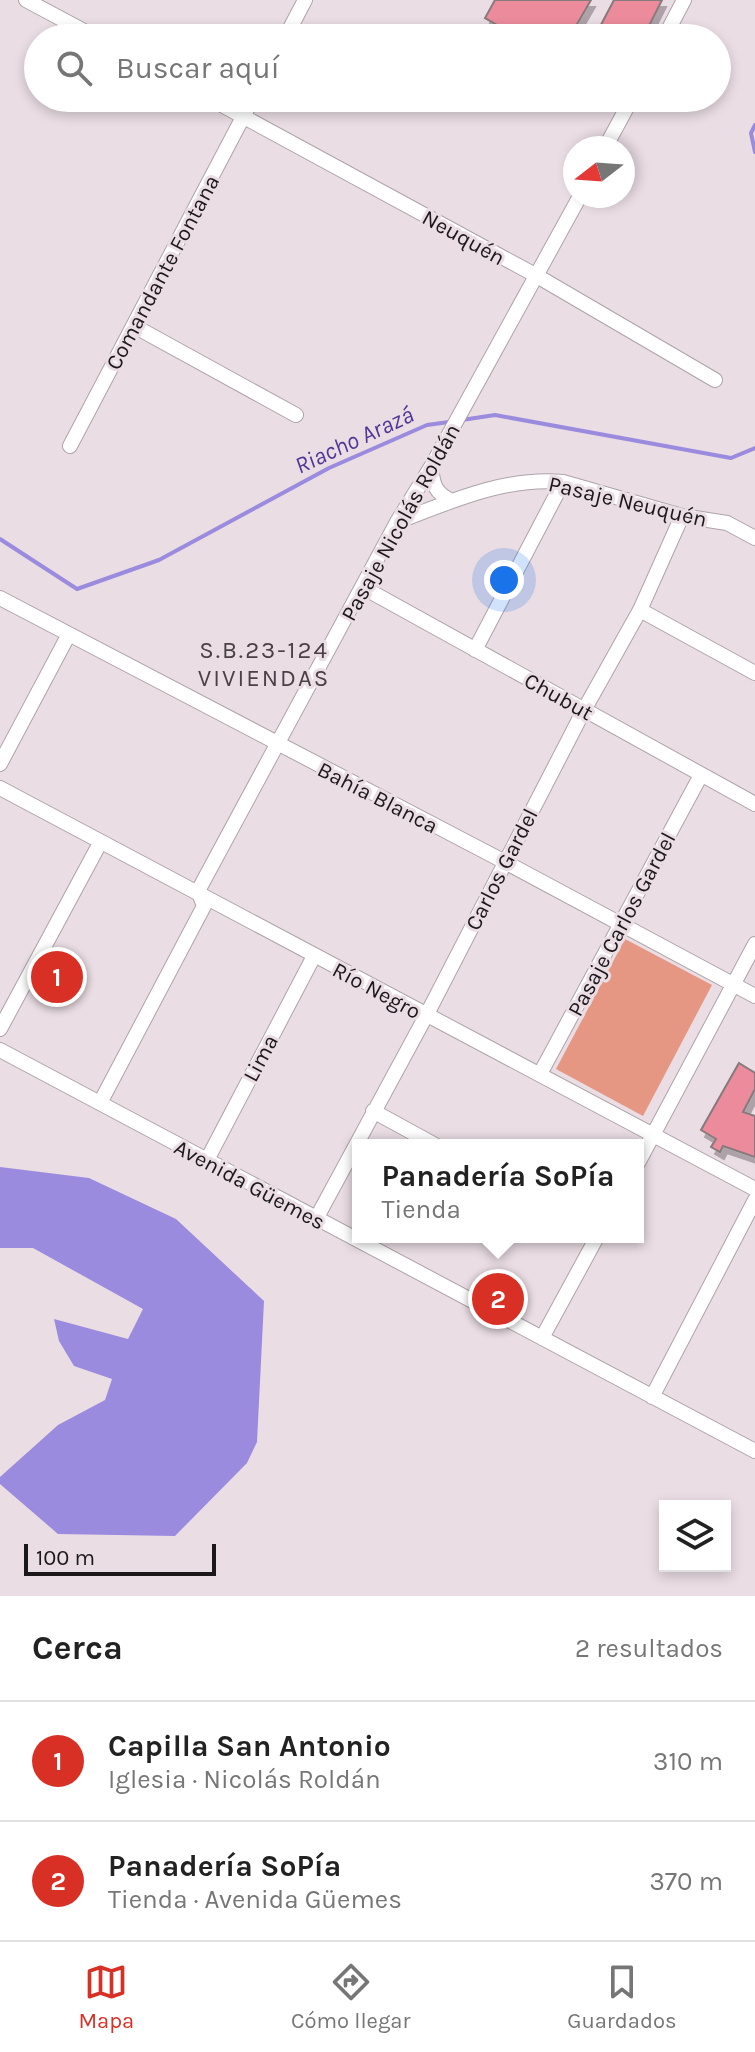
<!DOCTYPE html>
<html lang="es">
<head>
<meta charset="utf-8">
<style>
  body { margin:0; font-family:Karla,sans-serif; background:#f6f6f6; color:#222 }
  .controls { position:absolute; right:24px; bottom:24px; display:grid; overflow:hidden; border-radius:0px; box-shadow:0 4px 12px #0003 }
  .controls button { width:72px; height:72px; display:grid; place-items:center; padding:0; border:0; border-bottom:2px solid #e0e0e0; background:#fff; color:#222; font:40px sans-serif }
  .compass { position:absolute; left:563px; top:136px; width:72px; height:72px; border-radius:50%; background:#fff; box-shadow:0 4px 12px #0003; rotate:253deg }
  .scale { position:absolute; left:24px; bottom:20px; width:192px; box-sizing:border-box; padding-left:8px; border:4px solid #1c181a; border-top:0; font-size:22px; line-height:28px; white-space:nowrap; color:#1c181a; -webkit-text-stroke:6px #eadde4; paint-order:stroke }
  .you { position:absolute; left:504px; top:580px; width:28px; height:28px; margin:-20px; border:6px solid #fff; border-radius:50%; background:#1a73e8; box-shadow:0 0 0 12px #1a73e833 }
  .badge { display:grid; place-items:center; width:52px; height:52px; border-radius:50%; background:#d93025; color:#fff; font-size:26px; font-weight:700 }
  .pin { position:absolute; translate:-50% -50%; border:4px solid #fff; box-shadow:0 2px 8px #0006 }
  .popup { position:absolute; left:352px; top:1139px; width:292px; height:104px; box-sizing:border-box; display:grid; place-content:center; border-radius:0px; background:#fff; filter:drop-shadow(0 2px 6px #0005); font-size:26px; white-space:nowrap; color:#767676 }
  .popup b { font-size:30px; color:#222 }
  .popup::after { content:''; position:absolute; left:50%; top:100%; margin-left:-16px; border:16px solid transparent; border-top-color:#fff }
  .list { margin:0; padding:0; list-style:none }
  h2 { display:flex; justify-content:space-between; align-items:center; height:104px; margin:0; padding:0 32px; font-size:34px }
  h2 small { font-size:26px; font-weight:400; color:#767676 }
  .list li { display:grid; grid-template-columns:52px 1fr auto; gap:24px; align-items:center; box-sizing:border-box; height:120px; padding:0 32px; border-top:2px solid #e0e0e0 }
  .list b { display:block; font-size:30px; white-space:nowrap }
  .list p { margin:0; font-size:26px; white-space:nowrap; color:#767676 }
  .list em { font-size:26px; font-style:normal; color:#767676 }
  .icon { flex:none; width:44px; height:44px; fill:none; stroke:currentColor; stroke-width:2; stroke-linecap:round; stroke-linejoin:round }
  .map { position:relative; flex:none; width:755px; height:1596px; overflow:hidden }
  .search { position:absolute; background:#fff; box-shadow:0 4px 12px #0003; left:24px; right:24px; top:24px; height:88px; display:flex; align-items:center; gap:20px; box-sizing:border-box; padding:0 28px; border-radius:44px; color:#767676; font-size:30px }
  .sheet { height:344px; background:#fff }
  nav { display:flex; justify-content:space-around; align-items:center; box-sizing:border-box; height:112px; border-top:2px solid #e0e0e0; background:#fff; font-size:22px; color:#767676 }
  nav a { display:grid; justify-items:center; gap:4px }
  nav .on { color:#d93025 }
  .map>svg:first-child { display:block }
  .green { fill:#e59784 }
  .water { fill:#9b8bde }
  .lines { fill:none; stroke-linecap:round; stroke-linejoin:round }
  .stream { stroke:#9b8bde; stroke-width:4 }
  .building { fill:#ec8b9c; stroke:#877a7c; stroke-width:2; filter:url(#shadow) }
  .minor-casing { stroke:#aea3a9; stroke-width:16 }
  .minor { stroke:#fff; stroke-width:14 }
  .labels { text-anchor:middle; stroke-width:6; stroke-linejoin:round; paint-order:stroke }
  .street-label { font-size:22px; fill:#1c181a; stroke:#eadde4 }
  .water-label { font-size:24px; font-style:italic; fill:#513696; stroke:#eadde4 }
  .neighbourhood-label { font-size:24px; letter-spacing:2px; fill:#4a4046; stroke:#eadde4 }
</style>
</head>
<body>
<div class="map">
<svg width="755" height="1596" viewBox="0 0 755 1596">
  <defs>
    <filter id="shadow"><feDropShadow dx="4" dy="7" stdDeviation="0" flood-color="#0004"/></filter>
  </defs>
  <rect width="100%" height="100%" fill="#eadde4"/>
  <path class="green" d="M625 939 712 985 643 1116 556 1069Z"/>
  <path class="water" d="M0 1167 89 1178 176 1219 264 1301 257 1442 247 1463 175 1536 58 1534 0 1484V1477L58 1425 105 1400 112 1379 74 1366 59 1341 54 1319 128 1339 143 1309 33 1248H0Z"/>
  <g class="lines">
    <path class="stream" d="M755 125 751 133 755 152
      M462 420 495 415 731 458 755 448
      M0 539 77 589 159 560 329 468 427 425 449 422"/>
  </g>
  <path class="building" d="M495 0H591L569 38H520L485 18Z
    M614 0H662L643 38H594Z
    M739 1063 755 1073V1089L743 1112 755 1116V1157L723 1146 720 1152 711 1147 716 1139 701 1130Z"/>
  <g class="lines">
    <g class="minor-casing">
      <path id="minor" d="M26 0 97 38
        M285 38 305 0
        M664 38 684 0
        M209 98 537 276 715 380
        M605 148 632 98
        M134 326 296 415
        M70 446 253 98
        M431 467C433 485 435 493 452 501
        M397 522C449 502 507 476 563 482L682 516 727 523 755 538
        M364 588 755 804
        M0 598 505 862 755 996
        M640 610 755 673
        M475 650 563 482
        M0 764 69 634
        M0 788 755 1189
        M198 891 397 522 431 467 580 196
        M0 1029 100 843
        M0 1050 755 1451
        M540 1074 701 775
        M100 1103 204 906 198 891
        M373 1111 435 1145
        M207 1160 314 956
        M638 1163 755 944
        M316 1219 426 1016 584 710 640 610 682 516
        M542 1338 597 1237
        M652 1397 755 1200"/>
    </g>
    <use href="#minor" class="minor"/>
  </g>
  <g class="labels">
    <g class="street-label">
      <text transform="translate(464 237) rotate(29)" y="8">Neuquén</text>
      <text transform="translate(162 272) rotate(-62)" y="8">Comandante Fontana</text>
      <text transform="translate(628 501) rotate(13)" y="8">Pasaje Neuquén</text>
      <text transform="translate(400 522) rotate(-61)" y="8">Pasaje Nicolás Roldán</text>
      <text transform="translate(559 696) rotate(29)" y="8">Chubut</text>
      <text transform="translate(378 797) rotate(27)" y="8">Bahía Blanca</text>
      <text transform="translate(501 869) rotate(-63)" y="8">Carlos Gardel</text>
      <text transform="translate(621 924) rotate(-62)" y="8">Pasaje Carlos Gardel</text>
      <text transform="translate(377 990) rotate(28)" y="8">Río Negro</text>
      <text transform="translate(260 1058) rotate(-62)" y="8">Lima</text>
      <text transform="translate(250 1184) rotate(28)" y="8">Avenida Güemes</text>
    </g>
    <g class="water-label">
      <text transform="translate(354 440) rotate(-25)" y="8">Riacho Arazá</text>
    </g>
    <g class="neighbourhood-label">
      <text x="264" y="658">S.B.23-124<tspan x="264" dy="28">VIVIENDAS</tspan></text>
    </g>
  </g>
</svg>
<div class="controls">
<button><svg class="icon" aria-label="layers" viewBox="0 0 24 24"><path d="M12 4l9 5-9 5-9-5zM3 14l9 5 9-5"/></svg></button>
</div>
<svg class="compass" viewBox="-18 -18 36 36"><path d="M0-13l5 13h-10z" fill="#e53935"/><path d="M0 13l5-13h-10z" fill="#767676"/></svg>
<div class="scale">100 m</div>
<div class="you"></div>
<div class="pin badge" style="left:57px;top:977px">1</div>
<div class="pin badge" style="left:498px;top:1299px">2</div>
<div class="popup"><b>Panadería SoPía</b>Tienda</div>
<div class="search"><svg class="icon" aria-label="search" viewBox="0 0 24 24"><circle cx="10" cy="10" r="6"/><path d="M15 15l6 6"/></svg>Buscar aquí</div>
</div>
<section class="sheet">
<h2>Cerca<small>2 resultados</small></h2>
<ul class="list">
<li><span class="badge">1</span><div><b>Capilla San Antonio</b><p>Iglesia · Nicolás Roldán</p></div><em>310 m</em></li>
<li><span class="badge">2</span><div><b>Panadería SoPía</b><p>Tienda · Avenida Güemes</p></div><em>370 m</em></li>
</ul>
</section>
<nav>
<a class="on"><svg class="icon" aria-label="map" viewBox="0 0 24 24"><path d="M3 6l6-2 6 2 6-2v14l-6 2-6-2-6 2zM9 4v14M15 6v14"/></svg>Mapa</a>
<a><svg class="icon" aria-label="directions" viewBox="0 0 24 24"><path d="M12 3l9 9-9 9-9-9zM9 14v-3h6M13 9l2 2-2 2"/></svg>Cómo llegar</a>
<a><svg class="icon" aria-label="saved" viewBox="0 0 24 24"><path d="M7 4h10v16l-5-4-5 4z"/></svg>Guardados</a>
</nav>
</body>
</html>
